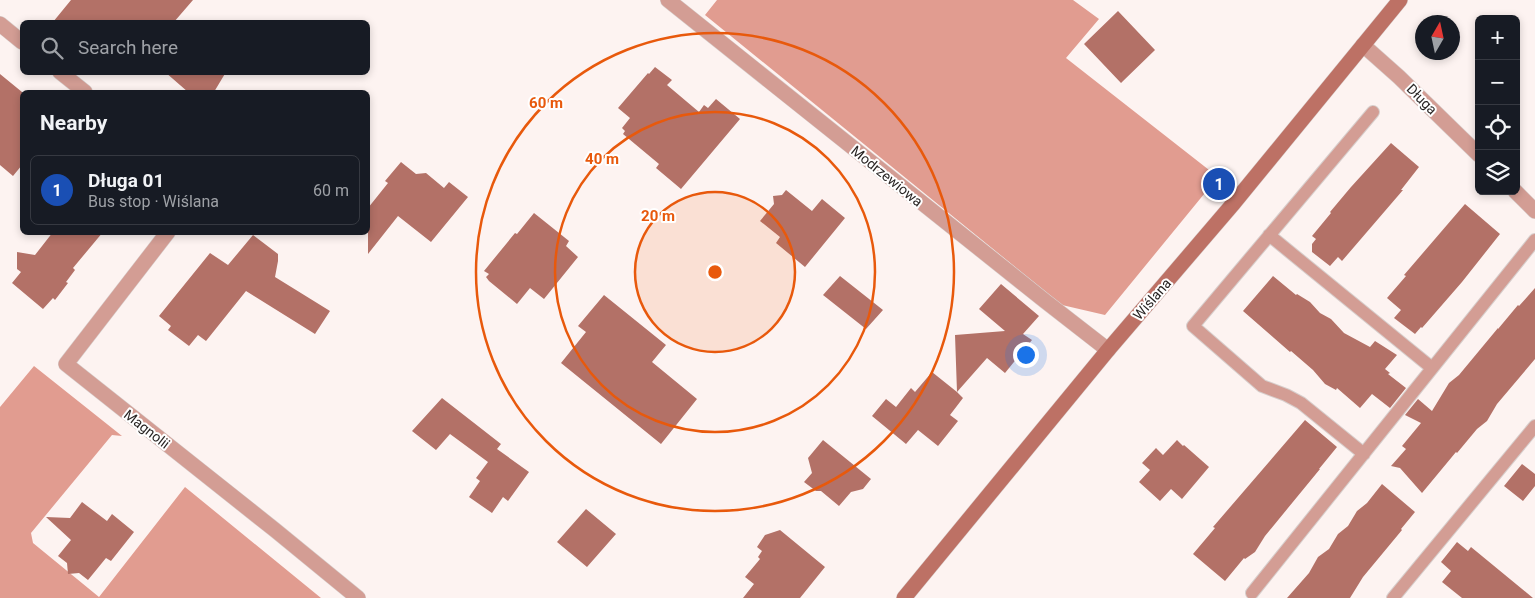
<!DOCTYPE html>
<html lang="en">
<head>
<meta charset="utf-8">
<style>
  body { margin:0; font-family:Roboto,sans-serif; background:#242831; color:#f1f3f6 }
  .controls { position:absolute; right:15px; top:15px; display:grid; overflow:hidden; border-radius:8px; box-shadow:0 2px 8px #0003 }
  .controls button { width:45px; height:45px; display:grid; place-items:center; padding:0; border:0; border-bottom:1px solid #363941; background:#171b24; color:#f1f3f6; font:25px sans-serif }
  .compass { position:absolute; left:1415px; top:15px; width:45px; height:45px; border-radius:50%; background:#171b24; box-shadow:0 2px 8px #0003; rotate:9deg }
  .you { position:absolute; left:1025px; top:354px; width:18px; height:18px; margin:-12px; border:4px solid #fff; border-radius:50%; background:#1a73e8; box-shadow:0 0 0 8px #1a73e833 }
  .badge { display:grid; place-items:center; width:32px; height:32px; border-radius:50%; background:#db2777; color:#fff; font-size:16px; font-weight:700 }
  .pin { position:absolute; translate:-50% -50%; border:2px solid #fff; box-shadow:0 1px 5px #0006 }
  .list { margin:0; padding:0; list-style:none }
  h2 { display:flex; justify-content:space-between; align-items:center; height:65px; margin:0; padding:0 20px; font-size:21px }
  h2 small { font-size:16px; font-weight:400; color:#9ea1a6 }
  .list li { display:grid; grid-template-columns:32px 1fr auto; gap:15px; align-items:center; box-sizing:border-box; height:70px; margin:0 10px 10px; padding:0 10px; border:1px solid #363941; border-radius:8px }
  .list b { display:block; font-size:19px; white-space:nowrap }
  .list p { margin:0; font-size:16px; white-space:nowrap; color:#9ea1a6 }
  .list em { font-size:16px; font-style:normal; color:#9ea1a6 }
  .icon { flex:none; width:28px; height:28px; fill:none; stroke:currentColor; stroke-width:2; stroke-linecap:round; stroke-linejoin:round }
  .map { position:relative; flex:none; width:1535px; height:598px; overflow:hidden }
  .search { position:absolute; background:#171b24; box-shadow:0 2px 8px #0003; left:20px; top:20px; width:350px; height:55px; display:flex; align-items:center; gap:12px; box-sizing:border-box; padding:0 18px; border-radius:8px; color:#9ea1a6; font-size:19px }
  .panel { position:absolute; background:#171b24; box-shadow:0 2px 8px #0003; left:20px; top:90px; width:350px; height:145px; border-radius:8px }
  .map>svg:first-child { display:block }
  .forest { fill:#e19c90 }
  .building { fill:#b37167 }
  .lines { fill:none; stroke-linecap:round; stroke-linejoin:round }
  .lane-casing { stroke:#d7cecc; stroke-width:14 }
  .street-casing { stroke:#d7cecc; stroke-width:16 }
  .secondary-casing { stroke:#d7cecc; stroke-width:16 }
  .lane { stroke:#d39d94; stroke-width:12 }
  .street { stroke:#d39d94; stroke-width:15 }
  .secondary { stroke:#bd7165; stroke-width:15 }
  .ring { fill:none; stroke:#e8590c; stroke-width:2.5 }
  .labels { text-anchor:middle; stroke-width:4; stroke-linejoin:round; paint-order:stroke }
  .street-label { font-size:14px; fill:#282423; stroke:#fff }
  .centre { fill:#e8590c; stroke:#fff; stroke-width:2.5 }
  .ring-label { font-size:15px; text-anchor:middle; font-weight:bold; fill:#e8590c; stroke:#fff; stroke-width:4; stroke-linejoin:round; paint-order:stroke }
</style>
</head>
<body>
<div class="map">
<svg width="1535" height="598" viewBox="0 0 1535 598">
  <rect width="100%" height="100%" fill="#fdf3f1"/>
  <path class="forest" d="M717 0H1073L1099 19 1066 58 1218 177 1105 315 1062 305 705 15Z
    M34 366 122 436 112 435 31 533 33 543 99 597 185 487 321 598H0V407Z"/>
  <path class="building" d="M71 0H193L174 22H53Z
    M1118 11 1155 50 1121 83 1084 44Z
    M655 67 672 80 667 85 699 112 704 105 708 108 716 99 740 119 681 189 656 168 659 164 623 134 625 131 622 128 630 118 618 108 648 73 649 74Z
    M165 72H226L214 92H188Z
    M0 74 22 92V165L13 176 0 165Z
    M1391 143 1419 167 1401 190H1403L1342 261 1338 257 1330 266 1312 252V244L1316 239 1312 236 1331 213 1330 212 1351 187Z
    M401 162 416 174 426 173 444 188 449 182 468 197 431 242 398 216 368 254V208L388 183 385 181Z
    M786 190 812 211 822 199 845 218 805 267 776 243 780 237 760 221 774 204 773 196 782 195Z
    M1465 204 1500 234 1462 282 1422 328 1421 327 1415 334 1394 318 1401 310 1387 298 1406 276 1404 275Z
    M534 213 569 241 566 246 578 257 544 299 530 288 517 304 489 281 486 277 489 274 484 271 515 233 517 234Z
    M53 232H103L73 268 75 270 66 282 68 283 55 300 53 298 43 309 12 283 21 272 17 269V252L35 255Z
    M253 235 278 254V261L275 277 330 311 315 334 246 291 206 341 198 335 189 346 168 330 171 326 159 316 210 253 228 265Z
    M840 276 883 310 866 329 823 295Z
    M1273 276 1296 295 1297 294 1310 302 1320 313 1331 319 1344 333 1370 347 1375 341 1397 355 1385 369 1390 373 1388 374 1406 388 1390 408 1372 394 1360 408 1337 388 1336 390 1325 384 1313 370 1291 351 1290 352 1243 311Z
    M1001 284 1039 316 1023 334 1032 340 1005 373 987 358 957 392 963 398 950 415 958 421 938 446 918 430 906 444 872 416 886 399 896 407 911 388 915 392 932 372 957 392 955 335 1005 331 979 309Z
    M1535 288V359L1497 404 1487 421 1477 429 1457 453 1456 452 1422 493 1400 468 1391 466 1406 449 1402 446 1421 423 1405 415 1418 399 1432 411 1449 383 1459 375 1498 328V329L1518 305 1519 306Z
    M604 295 666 345 652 362 697 399 661 444 561 363 586 332 578 326Z
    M442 398 501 444 497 449 529 472 508 501 503 497 492 513 469 497 480 481 476 478 488 462 450 434 436 450 412 431Z
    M1305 420 1337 447 1319 469H1320L1265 536 1255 552 1245 559 1244 558 1225 581 1193 554 1215 528 1213 527Z
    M823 440 871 479 863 489 851 492 839 506 821 491H816L804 482 812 473 808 458Z
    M1177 440 1183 446 1184 445 1209 467 1182 499 1171 489 1160 501 1139 482 1150 470 1142 463 1156 448 1163 455Z
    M1522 464 1535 474V486L1523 501 1504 486Z
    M1382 484 1415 512 1401 529 1402 530 1363 577 1350 598H1287L1309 573 1318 557 1329 549 1338 534 1348 526 1357 511 1367 503Z
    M82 502 107 521 112 514 134 532 111 561 106 558 88 580 79 573 68 574 67 563 58 556 71 540 46 517 70 518Z
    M586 509 616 534 587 567 557 542Z
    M780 530 825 567 800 598H743L754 584 745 577 760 559 758 557 762 551 757 547 765 535Z
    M1457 542 1468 551 1471 547 1533 598H1462L1442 582 1451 571 1441 562Z"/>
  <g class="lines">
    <g class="lane-casing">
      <path id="lane" d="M1269 235 1432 368
        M1364 454 1301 403 1286 395 1262 386 1193 326 1373 112
        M1252 593 1535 240
        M1393 598 1535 426"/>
    </g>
    <g class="street-casing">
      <path id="street" d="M668 0 1045 301 1108 350
        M0 24 22 42
        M1363 45 1399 77 1479 155
        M60 72 85 92
        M1515 191 1535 211
        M168 232 66 364 275 530 358 598"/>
    </g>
    <g class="secondary-casing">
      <path id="secondary" d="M904 598 1108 350 1233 204 1400 0"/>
    </g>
    <use href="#lane" class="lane"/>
    <use href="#street" class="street"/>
    <use href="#secondary" class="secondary"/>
  </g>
  <circle cx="715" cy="272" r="80" fill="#e8590c" fill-opacity=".12"/>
  <g class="ring">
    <circle cx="715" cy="272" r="80"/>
    <circle cx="715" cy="272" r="160"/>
    <circle cx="715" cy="272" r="239"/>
  </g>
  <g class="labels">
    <g class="street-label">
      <text transform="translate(1422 99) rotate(45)" y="5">Długa</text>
      <text transform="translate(887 176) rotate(39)" y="5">Modrzewiowa</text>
      <text transform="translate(1152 299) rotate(-49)" y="5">Wiślana</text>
      <text transform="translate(147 429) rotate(38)" y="5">Magnolii</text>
    </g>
  </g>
  <circle cx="715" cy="272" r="8" class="centre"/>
  <g class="ring-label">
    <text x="546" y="108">60 m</text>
    <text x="602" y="164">40 m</text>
    <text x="658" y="221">20 m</text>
  </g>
</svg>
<div class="controls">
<button>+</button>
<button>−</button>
<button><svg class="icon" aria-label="locate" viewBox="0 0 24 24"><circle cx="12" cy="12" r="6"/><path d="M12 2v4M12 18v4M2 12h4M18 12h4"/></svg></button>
<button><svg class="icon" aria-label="layers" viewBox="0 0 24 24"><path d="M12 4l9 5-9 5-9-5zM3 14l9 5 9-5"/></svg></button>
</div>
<svg class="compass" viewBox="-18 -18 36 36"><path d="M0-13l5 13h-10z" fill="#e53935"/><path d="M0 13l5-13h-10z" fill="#9ea1a6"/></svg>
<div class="you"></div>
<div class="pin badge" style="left:1219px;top:184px;background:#1a4fb4">1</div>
<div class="search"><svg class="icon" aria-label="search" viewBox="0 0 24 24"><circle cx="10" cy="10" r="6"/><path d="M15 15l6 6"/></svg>Search here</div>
<section class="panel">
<h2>Nearby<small></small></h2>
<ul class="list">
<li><span class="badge" style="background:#1a4fb4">1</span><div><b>Długa 01</b><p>Bus stop · Wiślana</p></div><em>60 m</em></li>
</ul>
</section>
</div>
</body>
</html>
